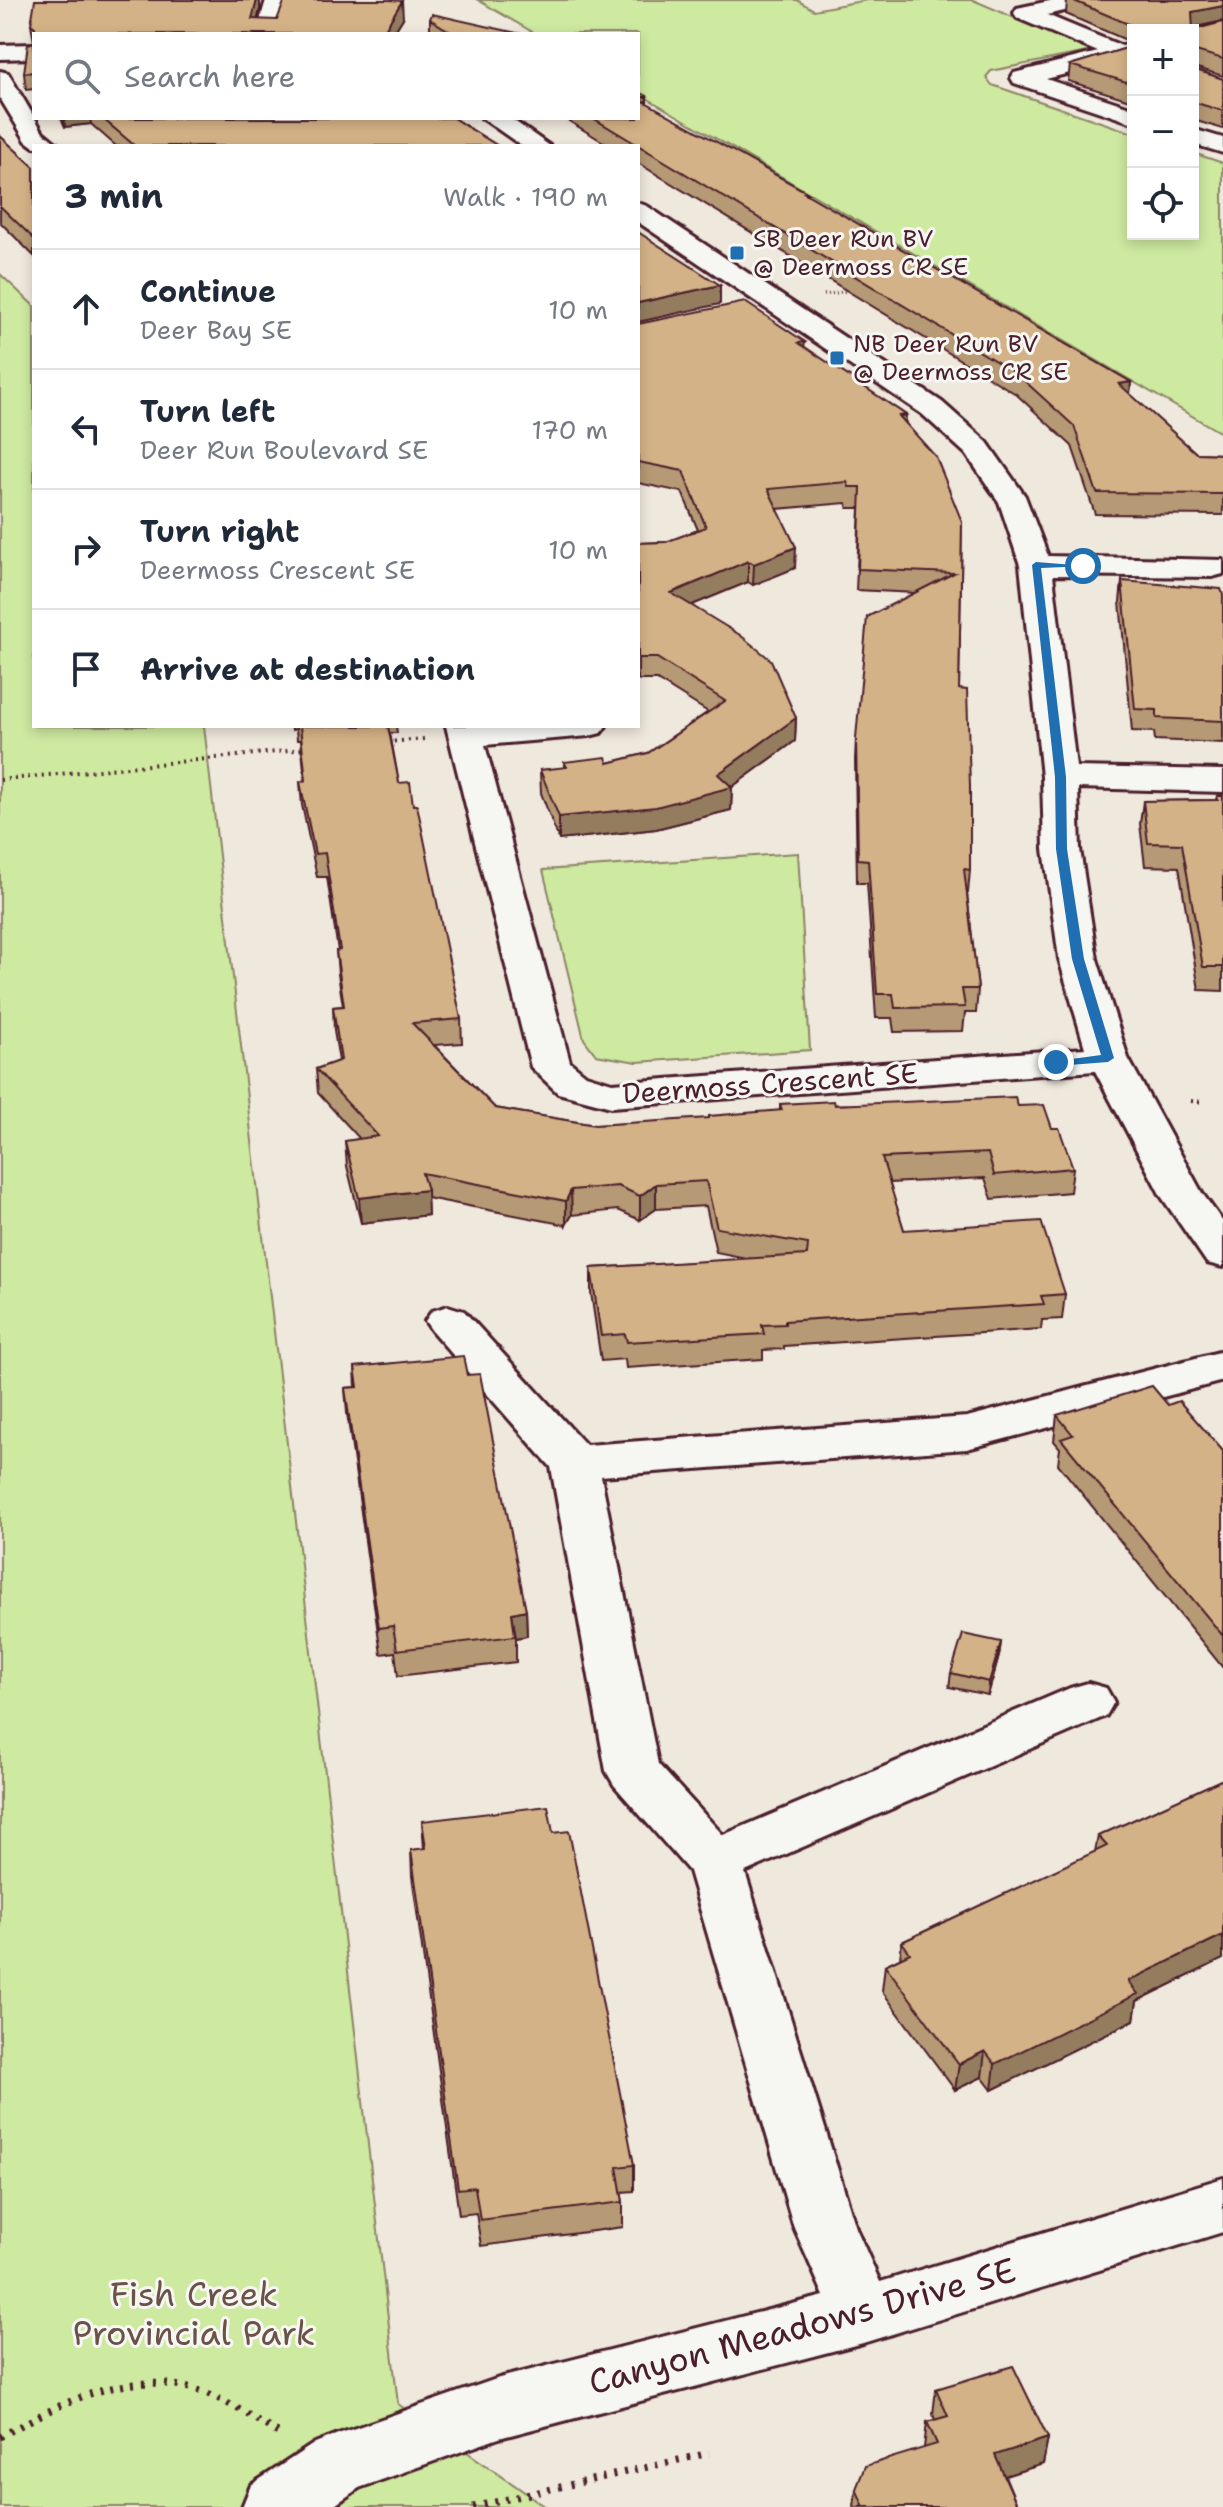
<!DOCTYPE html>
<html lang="en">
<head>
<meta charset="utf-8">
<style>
  body { margin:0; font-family:"Shantell Sans",sans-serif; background:#f6f6f7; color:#1f2937 }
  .controls { position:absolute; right:24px; top:24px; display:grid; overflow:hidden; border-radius:0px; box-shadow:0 4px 12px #0003 }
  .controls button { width:72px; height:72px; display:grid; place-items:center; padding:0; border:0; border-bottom:2px solid #e0e1e3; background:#fff; color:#1f2937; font:40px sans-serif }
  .stop { position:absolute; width:24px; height:24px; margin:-18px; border:6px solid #1f6fb2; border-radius:50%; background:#fff }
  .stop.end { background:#1f6fb2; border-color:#fff; box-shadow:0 2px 8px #0008 }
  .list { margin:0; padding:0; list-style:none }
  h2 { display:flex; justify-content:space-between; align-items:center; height:104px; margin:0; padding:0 32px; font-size:34px }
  h2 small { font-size:26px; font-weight:400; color:#747a83 }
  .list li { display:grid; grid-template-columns:52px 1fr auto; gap:24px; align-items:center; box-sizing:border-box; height:120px; padding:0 32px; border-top:2px solid #e0e1e3 }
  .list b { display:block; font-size:30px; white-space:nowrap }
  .list p { margin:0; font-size:26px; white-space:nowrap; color:#747a83 }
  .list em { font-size:26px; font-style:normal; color:#747a83 }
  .icon { flex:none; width:44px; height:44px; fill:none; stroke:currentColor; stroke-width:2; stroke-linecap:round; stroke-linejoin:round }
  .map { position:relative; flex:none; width:1223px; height:2507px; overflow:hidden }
  .search { position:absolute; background:#fff; box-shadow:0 4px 12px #0003; left:32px; top:32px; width:608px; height:88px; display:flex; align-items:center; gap:20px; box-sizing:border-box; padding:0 28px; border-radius:0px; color:#747a83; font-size:30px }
  .panel { position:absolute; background:#fff; box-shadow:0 4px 12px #0003; left:32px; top:144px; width:608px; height:584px; border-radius:0px }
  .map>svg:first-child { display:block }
  .green { fill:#cee9a0; stroke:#8c8466; stroke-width:2 }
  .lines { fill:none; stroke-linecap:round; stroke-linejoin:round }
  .minor-casing { stroke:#4a1f2b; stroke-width:6 }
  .path-far2 { stroke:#4a1f2b; stroke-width:3; stroke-dasharray:1 3; stroke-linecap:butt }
  .path-far1 { stroke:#4a1f2b; stroke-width:4; stroke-dasharray:2 5; stroke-linecap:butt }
  .path { stroke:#4a1f2b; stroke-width:7; stroke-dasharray:3 8; stroke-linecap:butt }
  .minor { fill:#f6f6f2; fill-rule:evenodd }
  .wall { fill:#b69974; stroke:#4a1f2b; stroke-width:2 }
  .shaded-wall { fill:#947d5e; stroke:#4a1f2b; stroke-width:2 }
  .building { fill:#d4b287; stroke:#4a1f2b; stroke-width:2 }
  .route { fill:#1f6fb2 }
  .poi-dot { fill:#1f6fb2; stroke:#f6f6f2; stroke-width:3 }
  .labels { text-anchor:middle; stroke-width:6; stroke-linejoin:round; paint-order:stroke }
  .far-poi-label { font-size:24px; fill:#4a1f2b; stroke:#f6f6f2; text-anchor:start }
  .street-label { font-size:28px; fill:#4a1f2b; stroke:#f6f6f2 }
  .near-park-label { font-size:34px; fill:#6b5248; stroke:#f6f6f2 }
  .near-street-label { font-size:34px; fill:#4a1f2b; stroke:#f6f6f2 }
</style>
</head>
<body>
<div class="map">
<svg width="1223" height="2507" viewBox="0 0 1223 2507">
  <rect width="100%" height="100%" fill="#efe8dd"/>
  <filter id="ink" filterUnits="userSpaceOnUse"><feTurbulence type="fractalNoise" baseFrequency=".0125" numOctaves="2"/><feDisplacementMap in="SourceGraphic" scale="16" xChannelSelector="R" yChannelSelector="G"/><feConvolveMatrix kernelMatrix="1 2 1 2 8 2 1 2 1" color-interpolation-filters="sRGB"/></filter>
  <g filter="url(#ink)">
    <path class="green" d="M478 0H797L814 10 867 0H973L1092 51 991 71 986 77 992 85 1133 133V234H1193V153L1223 163V434L638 93V34H536Z
      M0 274 34 306V726H204L398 2404 546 2507H0Z
      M798 853 810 1050 637 1062 596 1055 584 1039 543 870Z"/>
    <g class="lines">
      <g class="minor-casing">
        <path id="minor" d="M266 0H288L278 34H256Z
          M1054 0H1094L1091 5 1047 15 1122 46 1133 43V61H1118L1046 79 1133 108V123L1014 83 1011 78 1014 73 1098 52 1017 18 1014 13 1017 8Z
          M34 44V58L0 59V45Z
          M0 71 8 73 43 132 60 146 34 147 26 141 0 98Z
          M482 118H510L550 146H522Z
          M1193 129 1223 138V153L1193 144Z
          M638 203 647 206 942 402 987 442 1025 496 1048 556 1223 560V574L1212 577 1053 575 1076 767 1223 770V792L1078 788 1080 849 1097 959 1128 1058 1202 1193 1223 1222V1267L1207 1263 1161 1196 1095 1071 611 1107 558 1093 531 1067 446 726H606L601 733 589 736 485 745 570 1062 586 1075 612 1083 1085 1048 1059 959 1044 849 1042 777 1020 565 999 502 966 454 922 414 638 222Z
          M448 1306 464 1311 586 1445 967 1417 1223 1351V1381L967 1449 601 1476 658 1764 723 1835 1070 1688 1088 1683 1106 1688 1114 1702 1106 1716 745 1872 856 2228 880 2282 1223 2178V2232L863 2343 499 2438 359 2488 332 2507H242L251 2485 315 2443 338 2434 499 2378 824 2296 794 2228 689 1871 614 1785 606 1771 551 1467 432 1331 425 1321 432 1311Z"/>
      </g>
      <path class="path-far2" d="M824 295 854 290"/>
      <path class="path-far1" d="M387 742 425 739
        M0 780 305 749
        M1191 1101 1204 1102"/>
      <path class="path" d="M0 2437C62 2402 131 2366 202 2392 231 2402 257 2421 283 2436
        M473 2507 709 2453"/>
      <use href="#minor" class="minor"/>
    </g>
    <path class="wall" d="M1067 0H1223V21L1193 28V30L1223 22V76L1194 67 1193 30H1133V43L1066 14Z
      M260 9 258 20H277L403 18 393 34H34V42L31 24Z
      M430 19 521 34H430Z
      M34 42V89L26 90 24 73Z
      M1133 46V101L1068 81 1070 65Z
      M1193 69 1223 79V129L1193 120Z
      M647 96V103L808 193V195L1131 382 1130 394 1196 453 1223 454V515L1095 514 1072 446 1016 394 638 163V146H610L564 118H638Z
      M61 118H453L498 146H116L91 124 65 127Z
      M0 136 34 167V256L0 222Z
      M638 324 805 342 804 347 906 424 962 522 959 689 970 870 968 893H967L978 989 976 1013H965L963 1031 894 1032 892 1018H876L867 883H857L855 760 856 738 916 593 856 590 860 508H848L846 503 777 509 795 568 753 585 748 582 692 605 796 718 795 741 732 787 731 810 656 829 559 840 541 793 540 770 564 768V762L608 763 648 753 708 712 657 680H638V543L666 542 698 530 682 492 638 483Z
      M1122 581 1223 595V743L1155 740 1154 732 1132 731 1120 602Z
      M291 726H396L397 733H390L399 783 413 805 461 1019 462 1043 434 1045 495 1108 595 1125 709 1119 780 1111V1104L1018 1106 1052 1128 1073 1168 1070 1192 992 1199 985 1178 889 1183 904 1230 1065 1294 1062 1319 1042 1320 1041 1329 784 1346V1349L763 1350V1359L626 1368 625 1359 601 1361 591 1293V1268L751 1259 716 1252 706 1206 656 1209 640 1220 618 1210 572 1215 566 1225 427 1198 428 1215 361 1223 347 1166 345 1141 360 1139 318 1093 316 1069 339 1061 334 1031 333 1007 343 1006 338 974 336 951H338L327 877H317L302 805 300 782 305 780 301 740H297L296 729 292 730Z
      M1217 796H1223V991L1199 990 1179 867 1145 866 1140 824 1143 801 1216 800Z
      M355 1367 467 1375 526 1610 527 1636 516 1638V1662L398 1676 395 1652 381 1654 347 1413 345 1388 356 1387Z
      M1168 1405 1223 1451V1668L1058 1464 1060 1448 1054 1441 1057 1415Z
      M1001 1642 999 1656 988 1695 949 1687 951 1673Z
      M1223 1779V1959L1137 2001 1134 2020 992 2090 982 2077 955 2090 882 1991 885 1965 900 1958 902 1942 1095 1852 1098 1836Z
      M422 1821 553 1833 634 2165V2191L621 2192 623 2202V2227L481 2246 476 2213 459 2215 412 1876 411 1850 424 1849Z
      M936 2389 1048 2438 1043 2464 1005 2476 1018 2507H854L856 2489 924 2448 927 2422 935 2420 933 2414Z"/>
    <path class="shaded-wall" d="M257 0H260V9L254 34 252 19Z
      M402 1 403 18 393 34H382Z
      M1223 6V21L1191 28 1192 12Z
      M1196 51 1194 67 1193 68V53Z
      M647 96V114L638 98Z
      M64 118H90L91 124 65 127Z
      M720 285V304L638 322V303Z
      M1131 382 1129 402 1119 384Z
      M906 415 905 435 899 416Z
      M796 547 795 568 753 585 754 564Z
      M748 561V582L670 614 671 593Z
      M796 718 795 741 732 787 731 810 656 829 559 840V817L718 774Z
      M656 1184V1209L640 1220V1196Z
      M427 1190 428 1215 361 1223 359 1198Z
      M571 1190 572 1215 566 1225V1201Z
      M526 1610 527 1636 516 1638 512 1613Z
      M1001 1642 999 1656 988 1695 989 1682Z
      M1223 1935V1959L1137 2001 1134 2020 992 2090 995 2064 1128 1981Z
      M985 2051 982 2077 955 2090 959 2064Z
      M1048 2438 1043 2464 991 2480 995 2455Z"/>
    <path class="building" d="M35 0H257L252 19 277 20 285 0H390L402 1 382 34H35V27L31 24Z
      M1072 0H1223V6L1192 12 1193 30 1223 22V59L1196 51 1193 53V30H1142Z
      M432 14 521 34H454L430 19Z
      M34 42V72L24 73 28 44Z
      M1133 46V84L1070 65Z
      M1193 69 1223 79V111L1193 102Z
      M638 91 647 96 638 98Z
      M638 98 808 193H805L1131 382 1119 384 1196 453 1223 454V494L1097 493 1074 426 1017 374 593 118H638Z
      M102 118H453L498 146H135Z
      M0 136 34 167V239L0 206Z
      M638 232 720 285 638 303Z
      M745 302 805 342 799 343 906 415 899 416 936 457 962 522 959 689 967 690 970 786V870L964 869 978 989H962L965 1007 895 1008 893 994H877L868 860 858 859 856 738 867 617 954 573 858 569 861 487H849L847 482 768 489 796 547 754 564 748 561 671 593 740 635 771 660 796 718 718 774 732 787 656 807 559 817 540 770 567 767 564 762 606 757 608 763 648 753 725 701 657 658H638V543L666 542 706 527 683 471 638 462V324Z
      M1122 581 1221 589 1223 595V721L1157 718V710L1135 709Z
      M300 726H388L399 783 410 782 413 805H417L461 1019 412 1023 495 1108 595 1125 709 1118V1116L782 1110 780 1104 834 1101 835 1105 1015 1097 1018 1106 1044 1105 1052 1128H1059L1073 1168 994 1175 988 1153 882 1158 904 1230 1041 1221 1065 1294 1041 1296 1044 1304 785 1321V1324L762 1325 764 1334 627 1342 625 1334 601 1336 591 1268 807 1255 808 1244 717 1228 706 1181 656 1184 640 1196 618 1186 571 1190 566 1201 422 1173 427 1190 359 1198 345 1141 378 1136 316 1069 341 1060 333 1007 344 1006 336 951 340 950 325 853 315 854 300 782 306 780Z
      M1217 796H1223V967H1203L1182 844 1148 843 1143 801 1218 800Z
      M463 1356 467 1375 480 1374 526 1610 512 1613 515 1636 397 1650 393 1626 379 1628 345 1388 358 1387 355 1367Z
      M1152 1386 1168 1405 1179 1401 1223 1451V1636L1061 1439 1073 1435 1057 1415Z
      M963 1634 1001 1642 989 1682 951 1673Z
      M1223 1779V1935L1128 1981 1138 1994 995 2064 985 2051 959 2064 885 1965 910 1953 902 1942 1107 1846 1098 1836Z
      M548 1806 553 1833 569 1831 634 2165 617 2167 623 2202 480 2220 475 2187 458 2189 411 1850 426 1848 422 1821Z
      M1013 2366 1048 2438 995 2455 1018 2507H864L856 2489 865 2466 937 2444 927 2422 948 2416 936 2389Z"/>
  </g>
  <path class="route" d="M1036 562 1087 566 1041 568 1066 777 1067 849 1084 959 1114 1058 1108 1062 1056 1066 1050 1062 1101 1055 1072 959 1056 849 1055 777 1032 565Z"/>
  <g class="poi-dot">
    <rect x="729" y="245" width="16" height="16" rx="4"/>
    <rect x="829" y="350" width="16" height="16" rx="4"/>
  </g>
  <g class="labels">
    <g class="far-poi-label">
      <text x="753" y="247">SB Deer Run BV<tspan x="753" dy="28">@ Deermoss CR SE</tspan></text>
      <text x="853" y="352">NB Deer Run BV<tspan x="853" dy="28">@ Deermoss CR SE</tspan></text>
    </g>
    <g class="street-label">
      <text transform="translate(770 1083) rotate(-4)" y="10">Deermoss Crescent SE</text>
    </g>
    <g class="near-park-label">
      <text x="194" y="2306">Fish Creek<tspan x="194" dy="39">Provincial Park</tspan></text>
    </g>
    <g class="near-street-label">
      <text transform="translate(802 2326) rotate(-15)" y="12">Canyon Meadows Drive SE</text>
    </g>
  </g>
</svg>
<div class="controls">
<button>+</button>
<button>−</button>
<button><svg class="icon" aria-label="locate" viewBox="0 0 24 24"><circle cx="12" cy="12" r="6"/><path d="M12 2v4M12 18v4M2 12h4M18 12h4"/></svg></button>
</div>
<div class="stop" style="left:1083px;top:566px"></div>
<div class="stop end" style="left:1056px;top:1062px"></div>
<div class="search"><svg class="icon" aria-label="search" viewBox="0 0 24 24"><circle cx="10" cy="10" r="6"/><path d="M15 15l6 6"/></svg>Search here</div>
<section class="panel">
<h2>3 min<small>Walk · 190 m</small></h2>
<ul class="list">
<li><svg class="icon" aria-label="ahead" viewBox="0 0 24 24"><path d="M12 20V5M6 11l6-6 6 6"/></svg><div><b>Continue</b><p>Deer Bay SE</p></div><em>10 m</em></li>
<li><svg class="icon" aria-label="left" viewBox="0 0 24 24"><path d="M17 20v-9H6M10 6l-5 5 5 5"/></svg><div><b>Turn left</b><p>Deer Run Boulevard SE</p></div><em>170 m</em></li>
<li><svg class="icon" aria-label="right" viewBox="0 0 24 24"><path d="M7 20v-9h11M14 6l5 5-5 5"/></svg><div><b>Turn right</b><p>Deermoss Crescent SE</p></div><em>10 m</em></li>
<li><svg class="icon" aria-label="arrive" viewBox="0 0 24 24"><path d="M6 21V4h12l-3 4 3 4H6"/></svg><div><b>Arrive at destination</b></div></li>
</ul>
</section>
</div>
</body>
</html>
